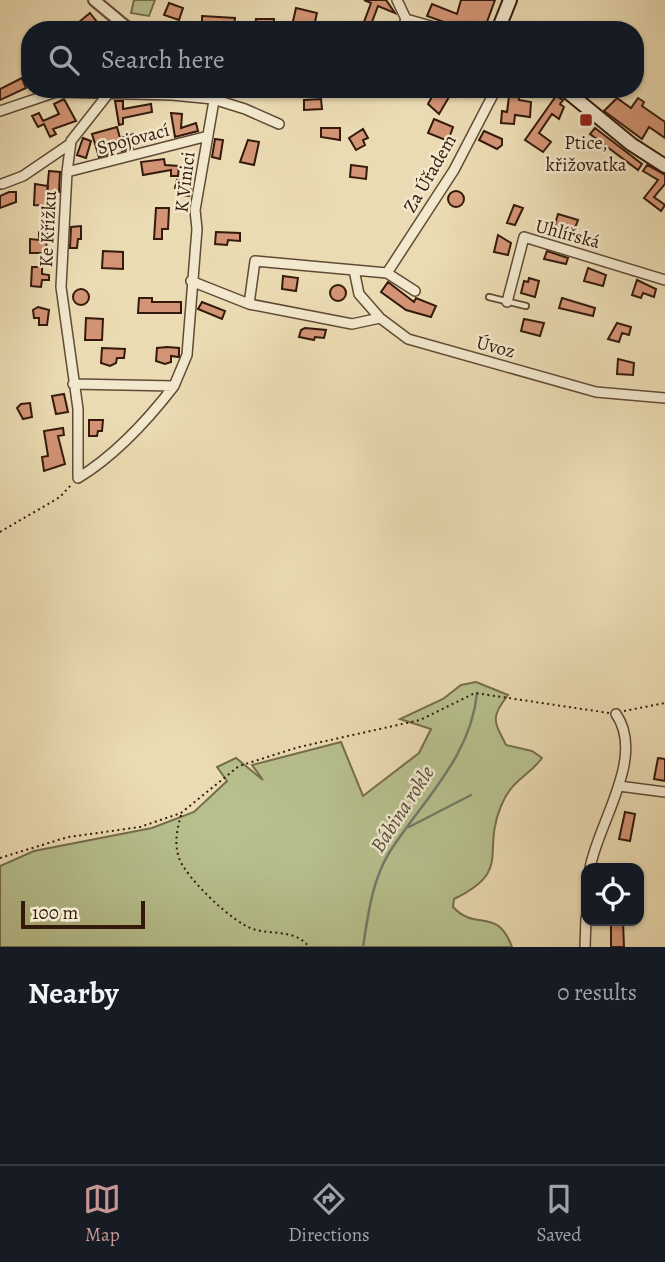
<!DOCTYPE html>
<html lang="en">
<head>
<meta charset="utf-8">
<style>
  body { margin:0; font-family:Alegreya,serif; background:#20242c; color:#f1f3f6 }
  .controls { position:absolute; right:21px; bottom:21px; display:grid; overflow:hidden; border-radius:14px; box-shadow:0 2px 5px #0004 }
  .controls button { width:63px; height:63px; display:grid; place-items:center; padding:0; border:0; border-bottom:2px solid #363941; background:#171b24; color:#f1f3f6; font:35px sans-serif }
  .scale { position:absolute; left:21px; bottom:18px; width:124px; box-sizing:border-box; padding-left:7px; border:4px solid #341a0c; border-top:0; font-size:19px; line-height:24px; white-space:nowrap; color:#341a0c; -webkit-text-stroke:5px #f2e8cd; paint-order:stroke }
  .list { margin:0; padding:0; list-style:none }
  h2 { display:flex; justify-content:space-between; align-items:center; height:91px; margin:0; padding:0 28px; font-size:30px }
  h2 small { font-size:23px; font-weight:400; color:#9ea1a6 }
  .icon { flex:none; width:38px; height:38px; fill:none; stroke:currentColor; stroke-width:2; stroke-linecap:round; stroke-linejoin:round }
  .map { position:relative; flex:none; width:665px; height:947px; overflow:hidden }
  .search { position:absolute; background:#171b24; box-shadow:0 2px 5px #0004; left:21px; right:21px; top:21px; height:77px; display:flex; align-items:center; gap:18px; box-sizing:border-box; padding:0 24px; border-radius:28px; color:#9ea1a6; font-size:26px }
  .sheet { height:217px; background:#171b24 }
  nav { display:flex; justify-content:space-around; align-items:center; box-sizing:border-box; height:98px; border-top:2px solid #363941; background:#171b24; font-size:19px; color:#9ea1a6 }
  nav a { display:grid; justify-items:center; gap:4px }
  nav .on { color:#c59692 }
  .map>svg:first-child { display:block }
  .green { fill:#b7c08d; stroke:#766d4c; stroke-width:2 }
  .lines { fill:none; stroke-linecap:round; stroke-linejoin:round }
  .stream { stroke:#707b6b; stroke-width:2.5 }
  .building { fill:#d39475; stroke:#341a0c; stroke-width:2 }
  .service-casing { stroke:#624a36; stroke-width:8 }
  .minor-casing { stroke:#624a36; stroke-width:12 }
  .tertiary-casing { stroke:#624a36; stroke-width:14 }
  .secondary-casing { stroke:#341a0c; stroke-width:16 }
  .path { stroke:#341a0c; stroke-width:2; stroke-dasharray:2 3.5; stroke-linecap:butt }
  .service { stroke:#f2e8cd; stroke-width:4.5 }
  .minor { stroke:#f2e8cd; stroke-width:9 }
  .tertiary { stroke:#f2e8cd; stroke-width:10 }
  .secondary { stroke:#f2e8cd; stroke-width:12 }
  .poi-dot { fill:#8f2418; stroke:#f2e8cd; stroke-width:2.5 }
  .labels { text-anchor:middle; stroke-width:5; stroke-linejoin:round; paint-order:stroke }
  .street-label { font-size:19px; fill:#341a0c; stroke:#f2e8cd }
  .poi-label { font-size:19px; fill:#341a0c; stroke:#f2e8cd }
  .water-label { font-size:21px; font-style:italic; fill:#524a3c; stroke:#f2e8cd }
</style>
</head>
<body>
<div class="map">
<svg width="665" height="947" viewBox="0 0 665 947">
  <rect width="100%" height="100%" fill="#ebdbb2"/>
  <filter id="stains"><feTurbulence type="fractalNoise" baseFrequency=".00286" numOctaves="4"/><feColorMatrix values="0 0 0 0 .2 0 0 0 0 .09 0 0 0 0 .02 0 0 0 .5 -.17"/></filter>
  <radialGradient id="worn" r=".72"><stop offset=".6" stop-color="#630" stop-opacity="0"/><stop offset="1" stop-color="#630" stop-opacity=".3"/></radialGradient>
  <path class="green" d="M134 0H155L149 16 131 13Z
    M476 682 508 695C490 718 494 721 506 745L532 751 542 758C527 778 512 779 501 806 481 854 513 870 454 899L453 907C476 932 497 906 512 947H0V866L34 851 152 828 194 812 227 781 217 767 236 758 263 780 252 765 341 742 363 796 419 753 431 729 400 719 443 699 461 685Z"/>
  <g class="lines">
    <path class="stream" d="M409 827 471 795
      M363 947C368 915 372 881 389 853 422 801 471 757 477 693"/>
  </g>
  <path class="building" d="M364 0H386L395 13 378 6 369 30H361L371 3Z
    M461 0H495L484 30H466L427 16 432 4 457 14Z
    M169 3 183 8 179 20 164 15Z
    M296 8 317 13 314 26 300 25 299 30H291Z
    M90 13 101 27 97 30H86L79 22Z
    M202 16 235 18 234 27 202 25Z
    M256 19H274L273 30 255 28Z
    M22 78 26 88 0 100V89Z
    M436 89 452 92 439 114 428 104Z
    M510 89H518L519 100 531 102 530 117 515 115 514 124 501 123 502 111 507 112Z
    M556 96 563 100 560 104 564 107 559 119 552 114 539 133 551 142 543 152 525 140Z
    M617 98 631 108 638 98 644 102 642 106 665 122V138L649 127 642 139 604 111Z
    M64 99 76 121 53 129 56 134 50 137 44 124 38 127 32 116 39 113 43 121 59 114 54 104Z
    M321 99 322 109 304 110V100Z
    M115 101H123V109L151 104 152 112 123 118V124L119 125Z
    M171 113 182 114 181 128 196 123 198 131 175 137Z
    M434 119 453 127 448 141 428 133Z
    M117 127 120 138 133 134V148L122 151 120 144 108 147 110 154 99 157 92 134Z
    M321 128H340V140L321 137Z
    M595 128 642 164 638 170 590 134Z
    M363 129 368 138 363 140 365 145 356 150 349 138Z
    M484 131 502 139V145L497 149 479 140Z
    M83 138 91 141 86 158 77 155Z
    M215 139 223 140 220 159 212 157Z
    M248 140 259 142 254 165 240 162Z
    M164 159 165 165 179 166 178 176H171V170L143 175 141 162Z
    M351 165 367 167 366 179 350 177Z
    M647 165 665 175V184L654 197 665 205 661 211 644 198 658 180 643 171Z
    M49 171 60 172 59 192H47Z
    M177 180 192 183 189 196 181 195 182 189 175 188Z
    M35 184 48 186 46 206 34 205Z
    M448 199a8 8 0 1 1 16 0a8 8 0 1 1-16 0Z
    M9 192H16V202L0 208V196Z
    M514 205 523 208 515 225 507 223Z
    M156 208H169L168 229H162V239H154Z
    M558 214 578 220 575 228 567 226 565 231 558 233 554 228Z
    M81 226V239H78L77 248H70L71 227Z
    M39 232H47L46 253H30V239L39 240Z
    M216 232 240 233V241L228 240 227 245 215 244Z
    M498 235 511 243 508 255 494 252Z
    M103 251 123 252V269L102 268Z
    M547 251 568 258 566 264 544 259Z
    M32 267H42V274L49 275V280H42L41 287 31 286Z
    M588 268 606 275 603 286 584 281Z
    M283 276 298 278 296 291 282 289Z
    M529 278 539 281 535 297 521 293 524 281 528 282Z
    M637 280 656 289 654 297 643 293 641 298 632 295Z
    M388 282 414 302 416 298 436 306 431 317 406 310 381 292Z
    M330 293a8 8 0 1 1 16 0a8 8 0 1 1-16 0Z
    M73 297a8 8 0 1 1 16 0a8 8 0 1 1-16 0Z
    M139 298H152V302H181V313H138Z
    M562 298 595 308 593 316 559 308Z
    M202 302 225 311 222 319 198 309Z
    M38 307 49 310 47 325H39V318H34L33 310Z
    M86 318 103 319 102 340H85Z
    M524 319 544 323 540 336 521 331Z
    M617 323 631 327 629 335 622 333 619 342 608 339Z
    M305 328 326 330 324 338 315 337 314 340 299 337 301 330Z
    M167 347 179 348V357L171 356V362L165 364 156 361 157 348Z
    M102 348 125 349 124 358H117L116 363 110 366 101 363Z
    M618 359 634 363 633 375 617 374Z
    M64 394 68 412 56 414 52 396Z
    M30 403 32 417 23 419 17 408 21 404Z
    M89 420H103L102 431H98L97 436H89Z
    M63 428 64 435 58 436 65 464 44 471 42 457 48 456 44 431Z
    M658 758 665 759V781L654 779Z
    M625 812 635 814 630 841 619 839Z
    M611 921H623L624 947H611Z"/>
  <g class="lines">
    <g class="service-casing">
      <path id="service" d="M489 297 526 306"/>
    </g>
    <g class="minor-casing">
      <path id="minor" d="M397 0 406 19 402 30
        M406 19 445 30
        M112 89 71 141 67 172 61 287 78 409V478C116 455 147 421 174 386
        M0 111 56 92 172 95 213 99 245 109 279 124
        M67 172 208 136
        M2 184 23 176 70 144
        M354 270 359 294 380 318 408 339 596 392 665 398
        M387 273 415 291
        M191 281 249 304 255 261 387 273 454 170 496 89
        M507 302 524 237 665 280
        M249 304 352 324 380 318
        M73 384 174 386 187 355 197 229 195 210 216 89
        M619 786 665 792
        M590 868C598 823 646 757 616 714
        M585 947 586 918"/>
    </g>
    <g class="tertiary-casing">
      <path id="tertiary" d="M94 0 130 30"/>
    </g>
    <g class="secondary-casing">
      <path id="secondary" d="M498 30 510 0
        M564 89 631 144 665 166"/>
    </g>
    <path class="path" d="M0 532 60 497 71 485
      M624 711 665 703
      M181 815C177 830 174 843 179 858 186 878 233 923 253 929 271 935 296 929 309 947
      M0 858 68 837 140 827 181 813 239 766 299 747 420 720 475 693 609 713"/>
    <use href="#service" class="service"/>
    <use href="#minor" class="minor"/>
    <use href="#tertiary" class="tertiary"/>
    <use href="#secondary" class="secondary"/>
  </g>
  <rect class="poi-dot" x="579" y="113" width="14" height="14" rx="3.5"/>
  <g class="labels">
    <g class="street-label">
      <text transform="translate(133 138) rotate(-15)" y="7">Spojovací</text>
      <text transform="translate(429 173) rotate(-60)" y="7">Za Úřadem</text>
      <text transform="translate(184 182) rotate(-83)" y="7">K Vinici</text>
      <text transform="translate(47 229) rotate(-87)" y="7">Ke Křížku</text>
      <text transform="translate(568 233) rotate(15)" y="7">Uhlířská</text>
      <text transform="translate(496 346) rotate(15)" y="7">Úvoz</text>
    </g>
    <g class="poi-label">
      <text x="586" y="149">Ptice,<tspan x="586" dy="22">křižovatka</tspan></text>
    </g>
    <g class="water-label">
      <text transform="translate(402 809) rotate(-57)" y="7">Bábina rokle</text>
    </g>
  </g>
  <rect width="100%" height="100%" filter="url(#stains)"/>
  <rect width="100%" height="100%" fill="url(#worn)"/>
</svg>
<div class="controls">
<button><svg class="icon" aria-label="locate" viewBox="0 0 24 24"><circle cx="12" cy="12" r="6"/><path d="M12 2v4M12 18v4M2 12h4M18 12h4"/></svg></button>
</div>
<div class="scale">100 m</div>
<div class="search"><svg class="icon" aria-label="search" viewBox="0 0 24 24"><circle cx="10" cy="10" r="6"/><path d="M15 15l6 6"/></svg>Search here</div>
</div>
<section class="sheet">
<h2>Nearby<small>0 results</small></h2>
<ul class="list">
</ul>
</section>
<nav>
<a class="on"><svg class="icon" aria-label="map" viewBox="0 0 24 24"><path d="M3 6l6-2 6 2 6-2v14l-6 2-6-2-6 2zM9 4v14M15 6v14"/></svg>Map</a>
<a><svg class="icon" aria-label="directions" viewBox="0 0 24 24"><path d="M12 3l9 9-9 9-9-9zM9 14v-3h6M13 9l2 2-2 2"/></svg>Directions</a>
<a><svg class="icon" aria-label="saved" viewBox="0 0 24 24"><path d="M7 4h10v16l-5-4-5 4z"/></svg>Saved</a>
</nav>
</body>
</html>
